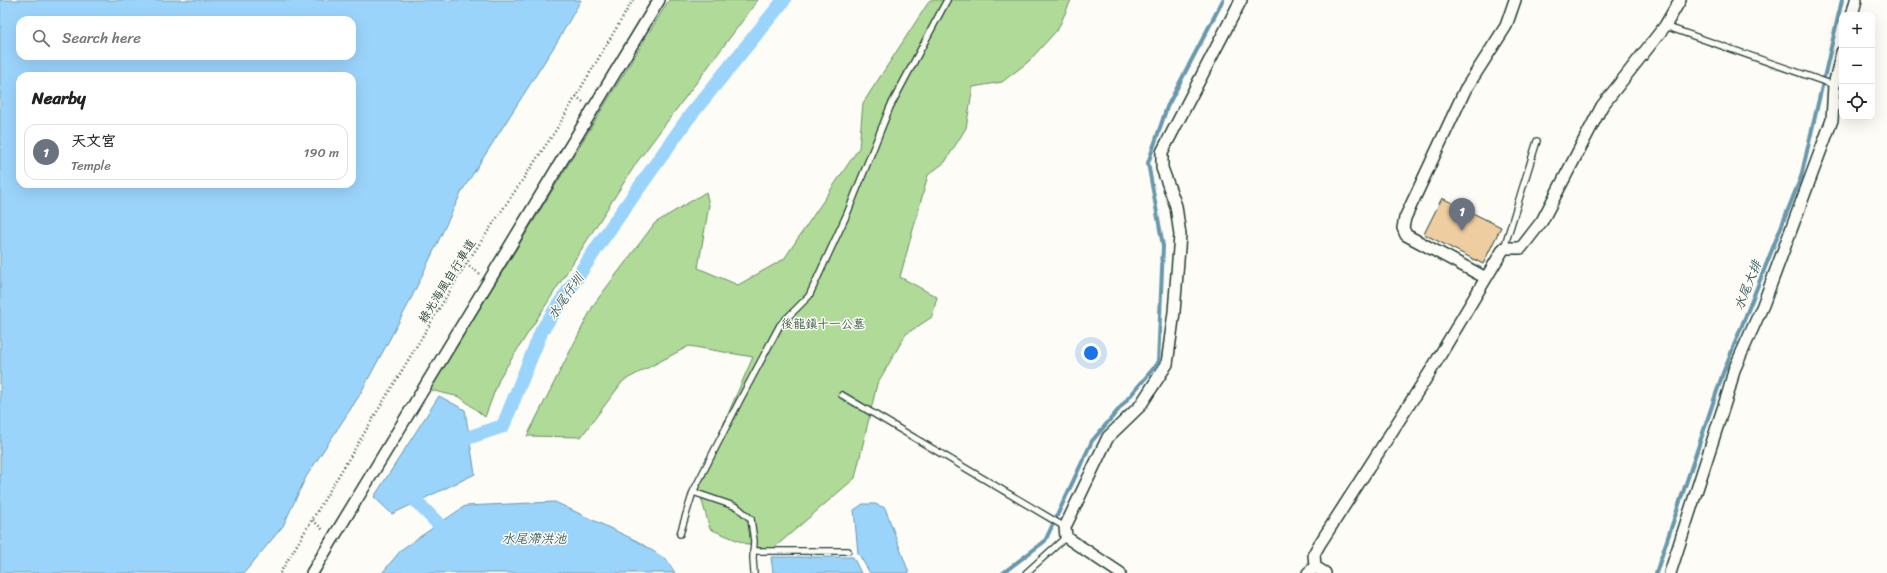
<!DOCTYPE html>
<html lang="en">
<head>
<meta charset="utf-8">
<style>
  body { margin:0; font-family:Sriracha,"LXGW WenKai TC",sans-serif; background:#f6f6f6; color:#222 }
  .controls { position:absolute; right:12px; top:12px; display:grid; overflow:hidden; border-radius:8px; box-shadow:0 4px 16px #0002 }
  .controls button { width:36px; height:36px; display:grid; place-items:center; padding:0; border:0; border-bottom:1px solid #e0e0e0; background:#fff; color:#222; font:20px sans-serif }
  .you { position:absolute; left:1091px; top:353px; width:14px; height:14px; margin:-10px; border:3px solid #fff; border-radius:50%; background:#1a73e8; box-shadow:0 0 0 6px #1a73e833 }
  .badge { display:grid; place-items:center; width:26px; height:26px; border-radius:50%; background:#c8321e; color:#fff; font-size:13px; font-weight:700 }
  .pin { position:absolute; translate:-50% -33px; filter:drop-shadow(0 1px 2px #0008) }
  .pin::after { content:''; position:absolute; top:21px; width:14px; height:12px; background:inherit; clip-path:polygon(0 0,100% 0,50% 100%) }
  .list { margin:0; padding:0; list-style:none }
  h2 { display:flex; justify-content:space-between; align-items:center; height:52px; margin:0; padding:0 16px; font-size:17px }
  h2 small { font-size:13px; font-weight:400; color:#767676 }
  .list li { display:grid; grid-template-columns:26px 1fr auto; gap:12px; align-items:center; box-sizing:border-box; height:56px; margin:0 8px 8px; padding:0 8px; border:1px solid #e0e0e0; border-radius:12px }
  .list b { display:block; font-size:15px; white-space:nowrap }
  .list p { margin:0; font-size:13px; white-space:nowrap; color:#767676 }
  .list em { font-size:13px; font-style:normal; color:#767676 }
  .icon { flex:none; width:22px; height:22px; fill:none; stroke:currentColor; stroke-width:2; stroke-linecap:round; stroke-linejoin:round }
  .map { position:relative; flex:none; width:1887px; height:573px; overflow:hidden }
  .search { position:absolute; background:#fff; box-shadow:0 4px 16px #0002; left:16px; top:16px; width:340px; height:44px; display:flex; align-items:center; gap:10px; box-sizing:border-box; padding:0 14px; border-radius:12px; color:#767676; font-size:15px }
  .panel { position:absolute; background:#fff; box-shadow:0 4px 16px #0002; left:16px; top:72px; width:340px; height:116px; border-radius:12px }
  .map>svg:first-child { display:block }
  .green { fill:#b0da97; stroke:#688c66 }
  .water { fill:#9bd4fb; stroke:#6998ab; fill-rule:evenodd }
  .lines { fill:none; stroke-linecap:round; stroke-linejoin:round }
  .stream { stroke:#6998ab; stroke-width:4 }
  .canal { stroke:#9bd4fb; stroke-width:14 }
  .building { fill:#eecda0; stroke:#1f3d34 }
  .lane-casing { stroke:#1f3d34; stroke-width:8 }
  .street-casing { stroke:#1f3d34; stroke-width:14 }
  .path { stroke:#1f3d34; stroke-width:2.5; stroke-dasharray:1 3; stroke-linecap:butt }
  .lane { stroke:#fdfcf7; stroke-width:5.5 }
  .street { stroke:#fdfcf7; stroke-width:11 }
  .labels { text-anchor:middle; stroke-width:3; stroke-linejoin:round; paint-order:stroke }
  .street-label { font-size:12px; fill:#1f3d34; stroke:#fdfcf7 }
  .park-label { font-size:12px; fill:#3c5c48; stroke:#fdfcf7 }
  .water-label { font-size:13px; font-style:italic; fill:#385b5c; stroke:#fdfcf7 }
</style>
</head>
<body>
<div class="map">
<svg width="1887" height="573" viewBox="0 0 1887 573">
  <rect width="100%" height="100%" fill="#fdfcf7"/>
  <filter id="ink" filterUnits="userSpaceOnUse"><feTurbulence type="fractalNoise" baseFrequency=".025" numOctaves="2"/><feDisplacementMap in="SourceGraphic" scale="8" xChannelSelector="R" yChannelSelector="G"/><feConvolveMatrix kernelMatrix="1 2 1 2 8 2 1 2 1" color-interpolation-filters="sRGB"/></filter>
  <g filter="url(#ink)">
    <path class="green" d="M669 0H758L637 162 500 377 485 417 460 397 430 390Z
      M930 0H1071L1058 29 1028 62 1002 82 973 87 966 128 945 162 928 175 900 277 937 297 932 317 906 334 877 384 855 478 768 553 710 529 697 484 753 357 689 346 623 381 581 437 527 436 594 304 655 223 706 192 709 205 698 268 738 285 784 259 859 148 863 103Z"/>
    <path class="water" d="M0 0H581L557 42 462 191 408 305 359 396 306 477 283 526 244 573H0ZM20 20H352V56H20ZM20 76H352V184H20Z
      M439 396 465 410 475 474 392 514 374 497Z
      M555 502 637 541 667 560 675 573H382L402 549 465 506Z
      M863 504H875L885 508 909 573H870L858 553 854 510Z
      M771 557H853L861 573H773Z"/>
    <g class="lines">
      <path class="stream" d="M1003 573 1045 541 1092 441 1158 363 1163 246 1148 163 1167 107 1223 0
        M1656 573 1723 373 1801 177 1842 0"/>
      <path class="canal" d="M455 447 470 437 503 426 542 330 602 240 689 117 784 0
        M419 484 417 502 451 537"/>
    </g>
    <path class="building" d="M1442 198 1501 227 1483 264 1424 234Z"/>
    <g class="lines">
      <g class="lane-casing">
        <path id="lane" d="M1665 26 1834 85
          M1504 248 1537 141
          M842 395 1065 527
          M693 492 737 507 751 519 754 541 753 558 754 573
          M680 534 693 492 740 400 780 325 809 296 847 214 890 107 947 0
          M753 551H848
          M1026 573 1066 537"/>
      </g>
      <g class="street-casing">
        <path id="street" d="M1852 15 1856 0
          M1486 278 1406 235 1403 228 1405 218 1465 90 1506 26 1515 0
          M1315 567 1314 554 1319 545 1430 372 1504 248H1521L1542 221 1602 106 1665 26 1680 0
          M312 573 659 0
          M1120 573 1066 537 1065 527 1108 437 1140 406 1167 364 1174 312 1180 235 1176 206 1162 168V152L1241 0
          M1308 573 1315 567 1325 573
          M1670 573 1729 390 1734 370 1763 305 1832 120 1834 85 1842 52"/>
      </g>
      <path class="path" d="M576 96 583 102
        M466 264 480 274
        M313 520 324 531
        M280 573 466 264 556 130 633 0"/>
      <use href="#lane" class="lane"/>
      <use href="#street" class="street"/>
    </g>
  </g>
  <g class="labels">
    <g class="street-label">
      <text transform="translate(447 281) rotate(-58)" y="4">綠光海風自行車道</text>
    </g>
    <g class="park-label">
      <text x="823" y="328">後龍鎮十一公墓</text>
    </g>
    <g class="water-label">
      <text transform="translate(1747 285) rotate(-68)" y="5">水尾大排</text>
      <text transform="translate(565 296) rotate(-55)" y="5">水尾仔圳</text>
      <text x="534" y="543">水尾滯洪池</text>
    </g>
  </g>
</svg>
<div class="controls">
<button>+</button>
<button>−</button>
<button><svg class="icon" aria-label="locate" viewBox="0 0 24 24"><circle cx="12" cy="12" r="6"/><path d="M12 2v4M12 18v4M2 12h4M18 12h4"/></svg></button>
</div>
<div class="you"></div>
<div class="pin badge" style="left:1462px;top:231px;background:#6b7280">1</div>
<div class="search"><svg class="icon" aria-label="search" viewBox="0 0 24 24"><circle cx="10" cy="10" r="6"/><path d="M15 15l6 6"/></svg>Search here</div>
<section class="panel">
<h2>Nearby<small></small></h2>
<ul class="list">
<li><span class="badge" style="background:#6b7280">1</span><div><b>天文宮</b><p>Temple</p></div><em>190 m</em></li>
</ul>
</section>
</div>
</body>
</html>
